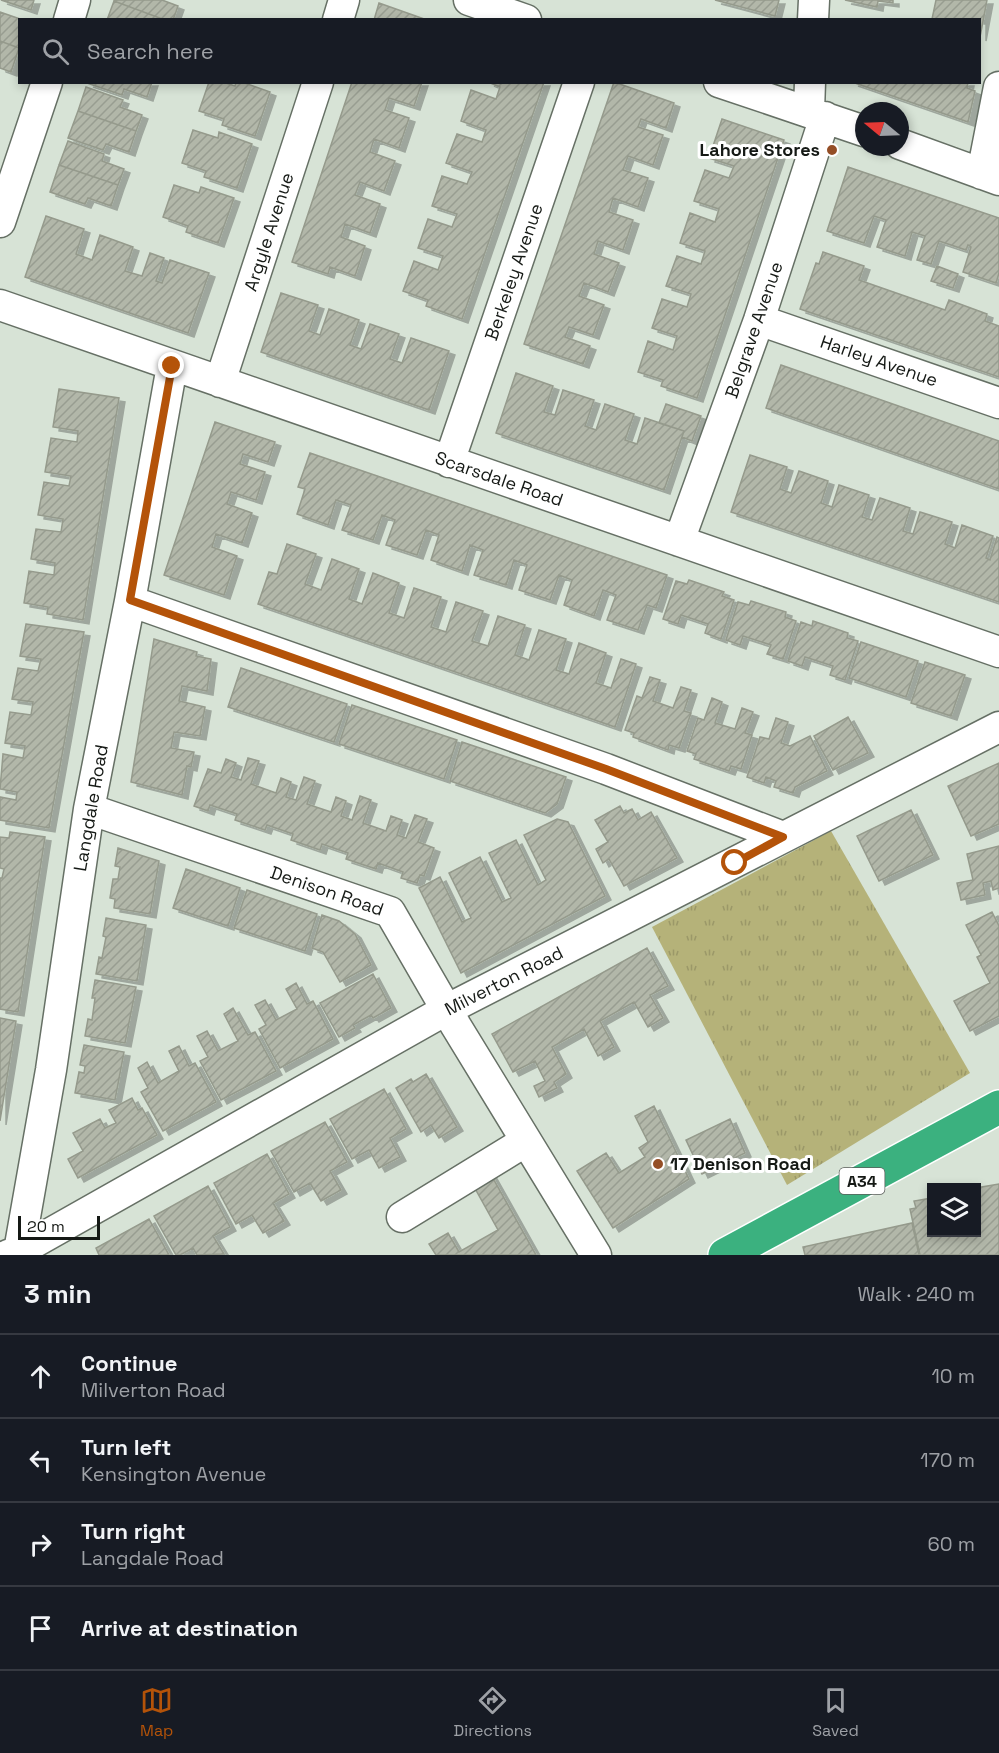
<!DOCTYPE html>
<html lang="en">
<head>
<meta charset="utf-8">
<style>
  body { margin:0; font-family:"Space Grotesk",sans-serif; background:#20242c; color:#f1f3f6 }
  .controls { position:absolute; right:18px; bottom:18px; display:grid; overflow:hidden; border-radius:0px; box-shadow:0 3px 9px #0003 }
  .controls button { width:54px; height:54px; display:grid; place-items:center; padding:0; border:0; border-bottom:2px solid #363941; background:#171b24; color:#f1f3f6; font:30px sans-serif }
  .compass { position:absolute; left:855px; top:102px; width:54px; height:54px; border-radius:50%; background:#171b24; box-shadow:0 3px 9px #0003; rotate:289deg }
  .scale { position:absolute; left:18px; bottom:15px; width:82px; box-sizing:border-box; padding-left:6px; border:3px solid #151915; border-top:0; font-size:16px; line-height:21px; white-space:nowrap; color:#151915; -webkit-text-stroke:4px #fff; paint-order:stroke }
  .stop { position:absolute; width:18px; height:18px; margin:-14px; border:4px solid #b45309; border-radius:50%; background:#fff }
  .stop.end { background:#b45309; border-color:#fff; box-shadow:0 2px 6px #0008 }
  .list { margin:0; padding:0; list-style:none }
  h2 { display:flex; justify-content:space-between; align-items:center; height:78px; margin:0; padding:0 24px; font-size:26px }
  h2 small { font-size:20px; font-weight:400; color:#9ea1a6 }
  .list li { display:grid; grid-template-columns:39px 1fr auto; gap:18px; align-items:center; box-sizing:border-box; height:84px; padding:0 24px; border-top:2px solid #363941 }
  .list b { display:block; font-size:22px; white-space:nowrap }
  .list p { margin:0; font-size:20px; white-space:nowrap; color:#9ea1a6 }
  .list em { font-size:20px; font-style:normal; color:#9ea1a6 }
  .icon { flex:none; width:33px; height:33px; fill:none; stroke:currentColor; stroke-width:2; stroke-linecap:round; stroke-linejoin:round }
  .map { position:relative; flex:none; width:999px; height:1255px; overflow:hidden }
  .search { position:absolute; background:#171b24; box-shadow:0 3px 9px #0003; left:18px; right:18px; top:18px; height:66px; display:flex; align-items:center; gap:15px; box-sizing:border-box; padding:0 21px; border-radius:0px; color:#9ea1a6; font-size:22px }
  .sheet { height:414px; background:#171b24 }
  nav { display:flex; justify-content:space-around; align-items:center; box-sizing:border-box; height:84px; border-top:2px solid #363941; background:#171b24; font-size:16px; color:#9ea1a6 }
  nav a { display:grid; justify-items:center; gap:3px }
  nav .on { color:#b45309 }
  .map>svg:first-child { display:block }
  .park { fill:url(#park-tufts) }
  .building { fill:url(#building-hatch); stroke:#959a8c; stroke-width:1.5; filter:url(#shadow) }
  .lines { fill:none; stroke-linecap:round; stroke-linejoin:round }
  .minor-casing { stroke:#667065; stroke-width:33 }
  .highway-casing { stroke:#fff; stroke-width:36 }
  .minor { stroke:#fff; stroke-width:30 }
  .highway { stroke:#3bb17f; stroke-width:33 }
  .route { stroke:#b45309; stroke-width:8 }
  .poi-dot { fill:#944e26; stroke:#fff; stroke-width:2 }
  .labels { text-anchor:middle; stroke-width:6; stroke-linejoin:round; paint-order:stroke }
  .shield { fill:#fff; stroke:#5b5e5b; stroke-width:1.5 }
  .shield-label { font-size:16px; font-weight:bold; fill:#151915 }
  .poi-label { font-size:18px; font-weight:bold; fill:#151915; stroke:#fff; text-anchor:end }
  .street-label { font-size:18px; fill:#151915; stroke:#fff }
</style>
</head>
<body>
<div class="map">
<svg width="999" height="1255" viewBox="0 0 999 1255">
  <defs>
    <pattern id="park-tufts" width="24" height="20" patternUnits="userSpaceOnUse" patternTransform="scale(1.5)"><rect width="24" height="20" fill="#b5b279"/><path d="M3 7l-1-3M5 7V3M7 7l1-3M15 17l-1-3M17 17v-4M19 17l1-3" fill="none" stroke="#9b9868"/></pattern>
    <pattern id="building-hatch" width="6" height="6" patternUnits="userSpaceOnUse" patternTransform="scale(1.5)"><rect width="6" height="6" fill="#b2b7a9"/><path d="M-1 1l2-2M0 6l6-6M5 7l2-2" fill="none" stroke="#989d91"/></pattern>
    <filter id="shadow"><feDropShadow dx="6" dy="4" stdDeviation="0" flood-color="#0004"/></filter>
  </defs>
  <rect width="100%" height="100%" fill="#d7e3d6"/>
  <path class="park" d="M831 831 970 1073 787 1185 652 927Z"/>
  <path class="building" d="M1 0H34L31 10Z
    M114 0H162L178 6 173 20H165L114 1Z
    M715 0H779L775 16Z
    M845 0H893V3L878 1 877 7Z
    M936 0H987L980 37V20L932 19Z
    M114 1 165 20H107Z
    M379 3 427 20H374Z
    M0 12 23 20H20L19 48 0 41Z
    M0 41 19 48 11 72 0 68Z
    M152 82 147 97 124 89 122 95 87 83Z
    M209 82H223L235 86 236 82H242L270 92 255 136 222 125 224 119 199 111Z
    M352 82H422L414 106 389 98 385 110 409 118 399 148 374 139 370 152 395 161 384 191 360 182 355 195 380 204 370 233 345 224 341 237 365 246 355 276 330 267 328 274 292 262Z
    M488 82H544L462 319 426 306 428 300 403 291 414 261 438 270 443 256 418 248 428 219 452 227 457 214 432 206 442 176 467 184 472 172 446 163 457 134 482 142 486 130 461 121 471 90 496 99 500 87Z
    M614 82 674 103 666 128 641 119 638 127 663 135 653 165 628 156 623 170 648 178 638 207 613 198 609 212 633 220 623 250 598 241 594 254 619 263 608 292 584 283 579 296 604 305 593 335 569 327 565 337 590 346 583 364 524 344Z
    M852 82H968L967 88 975 91 968 122Z
    M86 87 123 100 120 107 142 115 136 131 78 111Z
    M78 111 136 131 129 152 106 144 103 150 68 138Z
    M722 119 784 140 697 398 661 386 663 380 638 372 648 341 673 350 677 336 652 328 662 299 687 307 691 294 666 286 677 256 701 264 705 251 680 243 690 213 715 222 719 209 694 201 705 170 729 178 734 166 709 158Z
    M193 130 218 138 219 132 252 144 237 188 204 177 206 171 182 163Z
    M68 141 104 154 102 161 124 169 118 185 59 165Z
    M59 165 118 185 111 206 88 198 85 204 50 192Z
    M848 167 999 218V273L996 283 963 272 971 247 968 245 966 250 939 241 931 264 917 260 925 236 912 232 905 256 877 247 886 220 874 216 864 243 827 231Z
    M174 185 199 193 201 187 234 198 218 243 186 232 188 226 163 217Z
    M46 216 84 229 76 254 92 260 100 235 133 247 125 271 142 276 150 253 164 258 156 281 162 283 170 260 209 273 188 333 25 277Z
    M823 252 864 266 859 280 945 310 949 300 987 314 985 321 999 326V377L800 309 816 263 819 264Z
    M937 266 958 274 953 288 931 281Z
    M281 293 318 305 309 331 320 335 329 309 359 320 350 345 361 349 370 324 399 334 390 359 402 363 411 338 449 351 429 410 261 352Z
    M781 365 999 441V489L766 408Z
    M516 373 553 386 544 412 555 415 563 390 594 400 585 426 596 430 605 404 634 414 625 440 637 444 645 418 684 431 664 490 496 433Z
    M59 389 119 398 83 620 47 614 48 607 24 603 29 571 54 575 55 563 31 559 36 529 61 532 63 519 38 515 44 482 69 486 71 476 45 472 51 438 77 442 78 431 53 427Z
    M666 404 701 416 692 441 682 437 684 431 659 423Z
    M215 422 275 442 268 462 243 454 240 464 265 472 256 500 231 492 227 504 252 513 242 543 216 534 212 547 237 556 224 595 164 575Z
    M310 453 667 575 656 608 647 605 638 630 607 620 616 595 603 590 594 616 564 605 572 580 559 575 550 600 519 590 527 565 514 560 506 585 474 575 483 550 470 545 462 571 431 560 439 535 426 530 417 555 386 545 395 520 382 515 373 540 342 530 351 505 336 500 328 525 297 514 305 489 298 487Z
    M750 455 787 467 780 489 791 493 799 471 828 481 821 503 832 507 839 485 869 495 862 517 872 520 880 498 910 508 903 531 913 534 920 512 952 522 945 544 955 548 962 525 993 536 986 558 990 560 997 537 999 538V602L731 512Z
    M287 544 316 554 305 584 321 590 332 559 359 569 349 599 362 604 373 573 399 583 389 613 404 618 414 588 441 597 431 627 446 632 456 602 483 611 472 641 488 646 498 616 525 625 515 655 529 660 539 630 566 639 556 670 569 674 579 643 606 653 596 683 611 688 621 659 636 664 615 727 258 604 269 572 277 574Z
    M689 580 724 592 722 596 734 600 721 639 705 633 708 624 681 615 678 624 663 619 676 581 687 584Z
    M751 601 786 612 785 617 796 621 783 659 767 654 771 645 743 636 740 645 726 640 738 602 749 605Z
    M813 621 848 633 847 638 858 641 845 680 830 675 833 666 805 657 802 666 788 661 801 622 812 626Z
    M26 624 84 632 49 828 0 820V797L16 800 17 792 0 789 3 754 23 758 25 746 5 743 10 712 31 715 33 702 12 699 18 668 38 671 41 659 20 656Z
    M154 639 197 652 196 656 211 659 207 691 182 686 179 701 205 707 200 736 174 732 171 748 194 752 191 767 187 766 182 795 131 782Z
    M861 642 918 661 906 697 849 678Z
    M925 662 965 675 951 716 911 703Z
    M241 668 347 704 334 742 228 707Z
    M650 677 660 680 653 701 673 708 681 687 691 690 684 711 691 713 679 748 669 745 668 750 633 737 634 733 625 730 637 696 642 698Z
    M712 698 722 702 715 723 735 729 742 708 753 712 745 733 752 735 741 769 731 766 729 771 694 759 696 754 687 751 698 718 704 720Z
    M352 705 457 740 444 779 339 744Z
    M848 717 868 753 833 770 814 736Z
    M776 718 788 722 781 743 790 746 810 736 827 771 795 787 793 793 774 787 776 781 766 777 764 783 747 777 760 737 769 739Z
    M462 742 566 777 557 804 545 813 450 781Z
    M248 758 259 761 251 784 276 793 281 778 291 782 286 797 296 800 304 777 315 781 307 804 331 812 336 797 346 801 341 816 352 820 360 796 371 800 363 823 386 831 391 816 402 820 397 835 406 838 415 815 427 819 418 842 434 848 424 876 420 875 417 883 401 878 403 872 378 863 376 869 346 859 348 853 322 844 320 850 291 840 293 834 267 825 265 830 235 820 237 814 210 805 208 811 194 806 208 769 221 773 226 759 236 763 231 777 241 780Z
    M999 763V824L971 836 948 786Z
    M620 806 624 813 632 809 638 820 651 812 677 858 624 886 609 859 603 863 596 849 608 842 595 820Z
    M911 810 933 855 879 881 857 836Z
    M557 819 568 822 605 896 461 973 419 888 440 877 462 922 471 918 449 873 480 857 502 902 511 898 489 853 516 840 538 885 546 880 524 835Z
    M10 832 45 837 18 1012 0 1009V878H2L4 869 0 868V837L9 838Z
    M999 846V888L993 890 991 881 983 883 985 895 961 900 957 883 973 880 967 854Z
    M118 848 159 861 150 914 114 908 115 899 110 898 113 879H118L120 867 115 866Z
    M186 869 240 888 228 926 173 908Z
    M247 890 317 914 305 951 234 928Z
    M992 912 999 926V1016L970 1031 954 1001 990 983 977 957 981 955 966 925Z
    M322 915 339 921 355 934 371 965 340 982 323 952 312 948Z
    M106 918 146 925 137 981 96 974 99 957 102 958 106 937 103 936Z
    M647 948 668 986 650 995 663 1018 648 1027 634 1002 600 1021 614 1047 598 1056 584 1029 552 1047 566 1074 554 1082 557 1088 539 1097 534 1086 545 1081 535 1061 513 1072 492 1034Z
    M373 974 391 1008 373 1018 371 1015 353 1025 355 1028 339 1037 320 1003Z
    M95 980 136 987 125 1043 85 1036 88 1019 92 1020 95 998H92Z
    M296 983 307 1004 313 1001 333 1039 280 1068 259 1029 266 1025 255 1005 265 1000 276 1020 297 1009 286 989Z
    M233 1008 248 1035 255 1032 276 1071 221 1100 200 1061 208 1057 197 1036 207 1031 218 1051 238 1041 224 1014Z
    M0 1018 16 1021 0 1121Z
    M84 1045 124 1052 115 1100 75 1093 79 1072 84 1073 85 1066 80 1065Z
    M179 1046 189 1066 195 1063 216 1102 163 1131 141 1092 148 1088 138 1068 147 1062 158 1083 179 1071 169 1051Z
    M426 1074 457 1127 439 1138 431 1125 421 1132 396 1088 411 1079 413 1082Z
    M384 1089 406 1129 390 1138 400 1157 379 1168 369 1150 352 1159 330 1119Z
    M132 1098 138 1110 142 1108 157 1135 78 1178 68 1159 83 1151 73 1133 100 1119 105 1128 116 1123 109 1110Z
    M654 1106 689 1179 613 1228 577 1171 606 1153 619 1173 645 1157 639 1148 648 1142 635 1116Z
    M730 1119 745 1153 702 1174 686 1140Z
    M325 1122 347 1162 330 1171 341 1190 321 1201 310 1183 294 1192 271 1151Z
    M267 1154 289 1194 273 1203 284 1221 263 1233 252 1215 236 1224 214 1183Z
    M490 1173 536 1255H436L429 1244 448 1233 459 1252 498 1230 472 1183Z
    M999 1184V1255H920L910 1209 916 1208 914 1201 932 1198V1232H976V1188Z
    M208 1186 230 1227 213 1236 224 1254 197 1255 193 1248 180 1255H176L154 1216Z
    M149 1219 169 1255H99L96 1248Z
    M912 1223 919 1255H805L803 1247Z"/>
  <g class="lines">
    <g class="minor-casing">
      <path id="minor" d="M469 0 526 20
        M69 20 75 0
        M338 20 344 0
        M813 20 814 0
        M719 82 864 131
        M809 111 810 82
        M900 144 999 180
        M982 174 999 87
        M0 222 47 82
        M0 305 999 652
        M759 320 999 403
        M220 382 318 82
        M449 462 579 82
        M679 541 759 320 825 117
        M130 601 606 769 783 837
        M89 809 390 912 456 1026 596 1255
        M402 1217 526 1141
        M19 1251 51 1070 89 809 130 601 172 366
        M8 1255 19 1251 446 1010 999 727"/>
    </g>
    <g class="highway-casing">
      <path id="highway" d="M725 1255 999 1107"/>
    </g>
    <use href="#minor" class="minor"/>
    <use href="#highway" class="highway"/>
  </g>
  <g class="lines">
    <path class="route" d="M172 366 130 600 606 769 783 837 735 863"/>
  </g>
  <g class="poi-dot">
    <circle cx="832" cy="150" r="6"/>
    <circle cx="658" cy="1164" r="6"/>
  </g>
  <g class="labels">
    <rect class="shield" x="839.5" y="1168" width="45" height="26" rx="4.5"/>
    <g class="shield-label">
      <text x="862" y="1187">A34</text>
    </g>
    <g class="poi-label">
      <text x="820" y="156">Lahore Stores</text>
      <text x="670" y="1170" text-anchor="start">17 Denison Road</text>
    </g>
    <g class="street-label">
      <text transform="translate(269 232) rotate(-72)" y="6">Argyle Avenue</text>
      <text transform="translate(514 272) rotate(-71)" y="6">Berkeley Avenue</text>
      <text transform="translate(754 330) rotate(-71)" y="6">Belgrave Avenue</text>
      <text transform="translate(879 361) rotate(19)" y="6">Harley Avenue</text>
      <text transform="translate(499 479) rotate(19)" y="6">Scarsdale Road</text>
      <text transform="translate(91 808) rotate(-80)" y="6">Langdale Road</text>
      <text transform="translate(327 891) rotate(19)" y="6">Denison Road</text>
      <text transform="translate(504 981) rotate(-27)" y="6">Milverton Road</text>
    </g>
  </g>
</svg>
<div class="controls">
<button><svg class="icon" aria-label="layers" viewBox="0 0 24 24"><path d="M12 4l9 5-9 5-9-5zM3 14l9 5 9-5"/></svg></button>
</div>
<svg class="compass" viewBox="-18 -18 36 36"><path d="M0-13l5 13h-10z" fill="#e53935"/><path d="M0 13l5-13h-10z" fill="#9ea1a6"/></svg>
<div class="scale">20 m</div>
<div class="stop" style="left:735px;top:863px"></div>
<div class="stop end" style="left:172px;top:366px"></div>
<div class="search"><svg class="icon" aria-label="search" viewBox="0 0 24 24"><circle cx="10" cy="10" r="6"/><path d="M15 15l6 6"/></svg>Search here</div>
</div>
<section class="sheet">
<h2>3 min<small>Walk · 240 m</small></h2>
<ul class="list">
<li><svg class="icon" aria-label="ahead" viewBox="0 0 24 24"><path d="M12 20V5M6 11l6-6 6 6"/></svg><div><b>Continue</b><p>Milverton Road</p></div><em>10 m</em></li>
<li><svg class="icon" aria-label="left" viewBox="0 0 24 24"><path d="M17 20v-9H6M10 6l-5 5 5 5"/></svg><div><b>Turn left</b><p>Kensington Avenue</p></div><em>170 m</em></li>
<li><svg class="icon" aria-label="right" viewBox="0 0 24 24"><path d="M7 20v-9h11M14 6l5 5-5 5"/></svg><div><b>Turn right</b><p>Langdale Road</p></div><em>60 m</em></li>
<li><svg class="icon" aria-label="arrive" viewBox="0 0 24 24"><path d="M6 21V4h12l-3 4 3 4H6"/></svg><div><b>Arrive at destination</b></div></li>
</ul>
</section>
<nav>
<a class="on"><svg class="icon" aria-label="map" viewBox="0 0 24 24"><path d="M3 6l6-2 6 2 6-2v14l-6 2-6-2-6 2zM9 4v14M15 6v14"/></svg>Map</a>
<a><svg class="icon" aria-label="directions" viewBox="0 0 24 24"><path d="M12 3l9 9-9 9-9-9zM9 14v-3h6M13 9l2 2-2 2"/></svg>Directions</a>
<a><svg class="icon" aria-label="saved" viewBox="0 0 24 24"><path d="M7 4h10v16l-5-4-5 4z"/></svg>Saved</a>
</nav>
</body>
</html>
